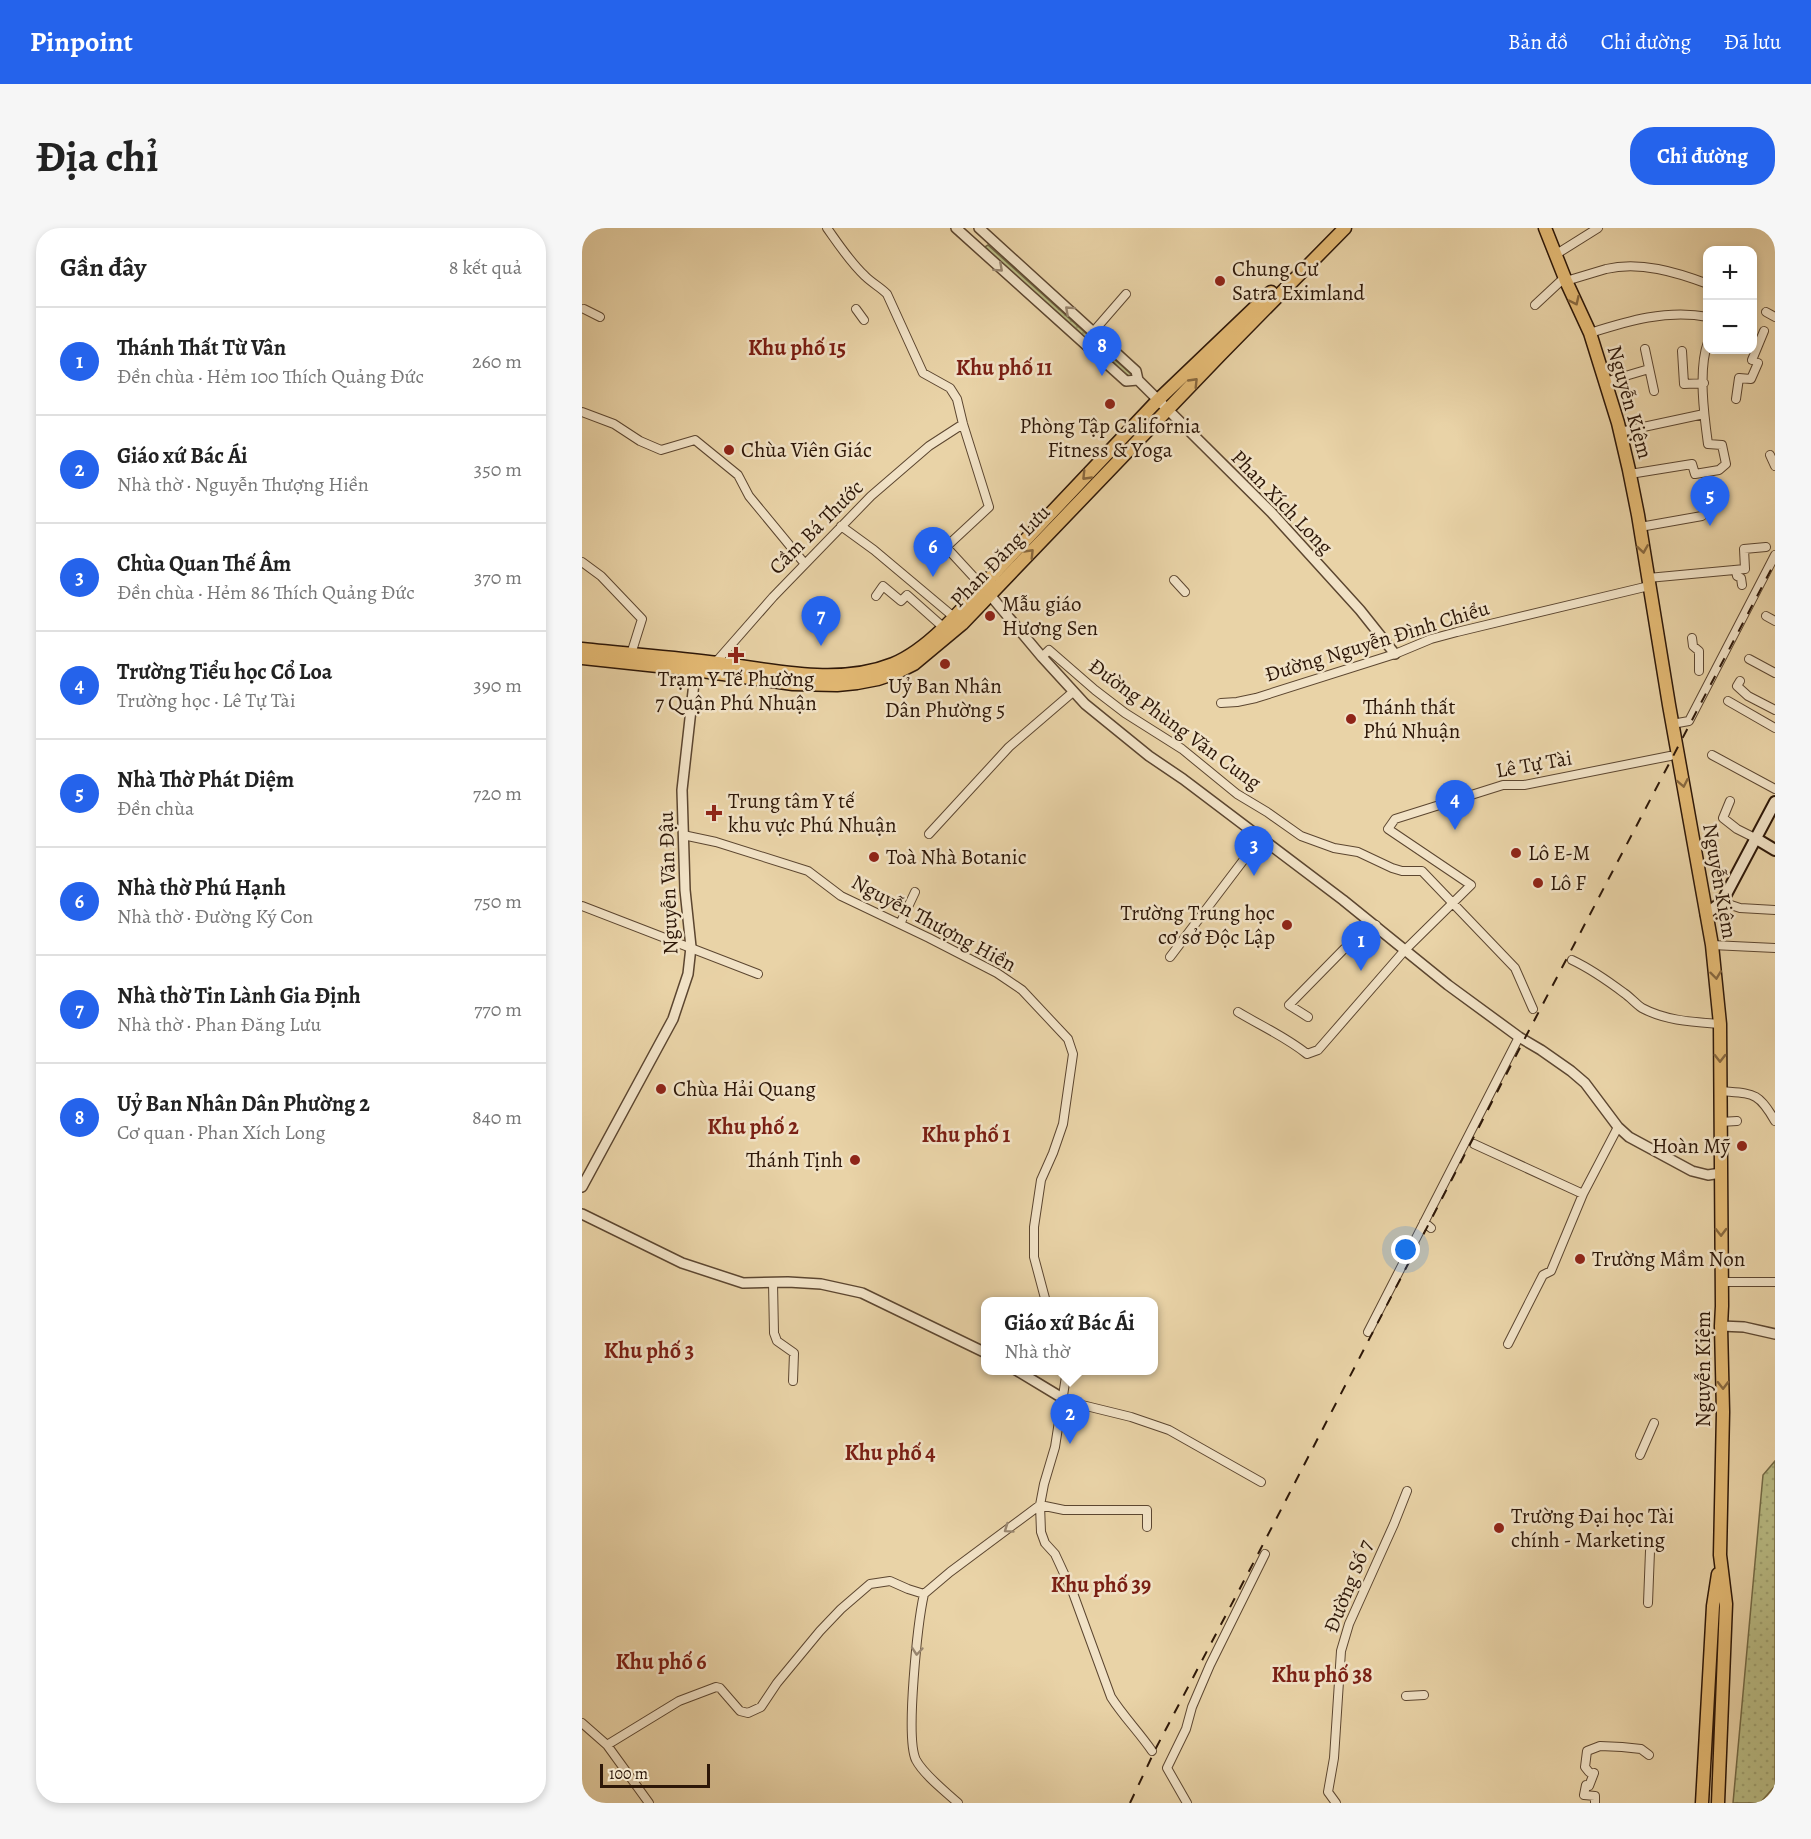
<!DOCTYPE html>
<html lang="vi">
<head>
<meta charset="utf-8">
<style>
  body { margin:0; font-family:Alegreya,serif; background:#f6f6f6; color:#222 }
  .controls { position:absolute; right:18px; top:18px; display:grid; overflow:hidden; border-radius:12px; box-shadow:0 3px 9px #0003 }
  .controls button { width:54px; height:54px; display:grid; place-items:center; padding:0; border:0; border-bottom:2px solid #e0e0e0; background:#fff; color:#222; font:30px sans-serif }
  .scale { position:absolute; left:18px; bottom:15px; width:110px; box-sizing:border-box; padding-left:6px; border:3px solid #2d1708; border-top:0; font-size:16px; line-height:21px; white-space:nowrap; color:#2d1708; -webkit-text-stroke:4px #f1e2c6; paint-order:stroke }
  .you { position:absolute; left:824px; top:1022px; width:21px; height:21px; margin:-15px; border:4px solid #fff; border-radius:50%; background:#1a73e8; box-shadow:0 0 0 9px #1a73e833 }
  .badge { display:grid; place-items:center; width:39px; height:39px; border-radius:50%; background:#2563eb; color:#fff; font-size:20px; font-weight:700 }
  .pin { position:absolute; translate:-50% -50px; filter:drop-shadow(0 2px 3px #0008) }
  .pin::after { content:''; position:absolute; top:32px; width:21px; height:18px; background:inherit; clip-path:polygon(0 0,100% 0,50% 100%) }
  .popup { position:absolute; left:399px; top:1069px; width:177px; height:78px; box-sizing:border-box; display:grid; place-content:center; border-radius:12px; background:#fff; filter:drop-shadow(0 2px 4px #0005); font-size:20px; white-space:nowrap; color:#767676 }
  .popup b { font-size:22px; color:#222 }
  .popup::after { content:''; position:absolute; left:50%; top:100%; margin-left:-12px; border:12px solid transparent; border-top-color:#fff }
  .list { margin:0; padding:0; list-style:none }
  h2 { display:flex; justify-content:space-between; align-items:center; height:78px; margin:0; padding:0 24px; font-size:26px }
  h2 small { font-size:20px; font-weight:400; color:#767676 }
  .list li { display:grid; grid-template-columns:39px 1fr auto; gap:18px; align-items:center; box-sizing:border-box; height:108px; padding:0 24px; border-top:2px solid #e0e0e0 }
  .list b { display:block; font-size:22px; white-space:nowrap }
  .list p { margin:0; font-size:20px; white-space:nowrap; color:#767676 }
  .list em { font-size:20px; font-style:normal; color:#767676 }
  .map { position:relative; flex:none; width:1193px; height:1575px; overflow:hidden; border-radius:24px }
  header { display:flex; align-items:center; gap:36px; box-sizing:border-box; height:84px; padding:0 30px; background:#2563eb; color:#fff }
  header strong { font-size:28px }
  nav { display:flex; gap:33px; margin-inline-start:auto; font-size:21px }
  .intro { display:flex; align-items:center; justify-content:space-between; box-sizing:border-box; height:144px; padding:0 36px }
  h1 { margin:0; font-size:42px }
  .button { padding:15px 27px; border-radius:24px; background:#2563eb; color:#fff; font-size:21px; font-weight:700 }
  main { display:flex; gap:36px; padding:0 36px }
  aside { flex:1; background:#fff; border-radius:24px; box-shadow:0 3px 9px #0003 }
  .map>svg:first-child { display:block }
  .grass { fill:url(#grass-dots); stroke:#736a46; stroke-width:1.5 }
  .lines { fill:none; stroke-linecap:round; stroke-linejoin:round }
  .minor-casing { stroke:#5c4630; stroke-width:10 }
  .tertiary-casing { stroke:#5c4630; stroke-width:12 }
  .secondary-casing { stroke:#2d1708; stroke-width:14 }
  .primary-casing { stroke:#2d1708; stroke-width:15 }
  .minor { stroke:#f1e2c6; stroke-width:8 }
  .tertiary { stroke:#f1e2c6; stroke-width:9 }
  .secondary { stroke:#f1e2c6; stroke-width:10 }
  .primary { stroke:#e4ba74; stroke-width:12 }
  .rail { stroke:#2d1708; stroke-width:2; stroke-dasharray:10 10; stroke-linecap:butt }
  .oneway { stroke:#998770 }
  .oneway2 { stroke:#88683e }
  .poi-dot { fill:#8f2418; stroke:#f1e2c6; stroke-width:2 }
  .labels { text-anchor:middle; stroke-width:5; stroke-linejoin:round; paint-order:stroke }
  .poi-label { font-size:21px; fill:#2d1708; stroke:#f1e2c6; text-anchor:start }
  .street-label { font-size:21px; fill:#2d1708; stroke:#f1e2c6 }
  .neighbourhood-label { font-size:22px; font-weight:bold; fill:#7a1f14; stroke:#f1e2c6 }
</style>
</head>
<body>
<header>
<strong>Pinpoint</strong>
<nav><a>Bản đồ</a><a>Chỉ đường</a><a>Đã lưu</a></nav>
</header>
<div class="intro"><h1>Địa chỉ</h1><a class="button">Chỉ đường</a></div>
<main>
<aside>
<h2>Gần đây<small>8 kết quả</small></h2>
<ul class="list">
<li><span class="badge">1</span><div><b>Thánh Thất Từ Vân</b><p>Đền chùa · Hẻm 100 Thích Quảng Đức</p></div><em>260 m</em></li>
<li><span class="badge">2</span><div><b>Giáo xứ Bác Ái</b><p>Nhà thờ · Nguyễn Thượng Hiền</p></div><em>350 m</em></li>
<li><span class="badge">3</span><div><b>Chùa Quan Thế Âm</b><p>Đền chùa · Hẻm 86 Thích Quảng Đức</p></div><em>370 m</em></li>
<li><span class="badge">4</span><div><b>Trường Tiểu học Cổ Loa</b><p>Trường học · Lê Tự Tài</p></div><em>390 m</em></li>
<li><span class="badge">5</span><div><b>Nhà Thờ Phát Diệm</b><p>Đền chùa</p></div><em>720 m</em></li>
<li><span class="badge">6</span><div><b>Nhà thờ Phú Hạnh</b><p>Nhà thờ · Đường Ký Con</p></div><em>750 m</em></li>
<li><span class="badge">7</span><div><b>Nhà thờ Tin Lành Gia Định</b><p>Nhà thờ · Phan Đăng Lưu</p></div><em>770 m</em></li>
<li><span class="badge">8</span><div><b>Uỷ Ban Nhân Dân Phường 2</b><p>Cơ quan · Phan Xích Long</p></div><em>840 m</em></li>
</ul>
</aside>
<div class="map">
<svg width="1193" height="1575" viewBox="0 0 1193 1575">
  <defs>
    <pattern id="grass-dots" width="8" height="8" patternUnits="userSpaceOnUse" patternTransform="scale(1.5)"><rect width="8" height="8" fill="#b9bc85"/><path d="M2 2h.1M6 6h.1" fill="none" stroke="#9fa171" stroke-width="1.8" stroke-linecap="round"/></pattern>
  </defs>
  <rect width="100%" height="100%" fill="#e9d3a7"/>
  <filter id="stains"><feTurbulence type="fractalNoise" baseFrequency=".00333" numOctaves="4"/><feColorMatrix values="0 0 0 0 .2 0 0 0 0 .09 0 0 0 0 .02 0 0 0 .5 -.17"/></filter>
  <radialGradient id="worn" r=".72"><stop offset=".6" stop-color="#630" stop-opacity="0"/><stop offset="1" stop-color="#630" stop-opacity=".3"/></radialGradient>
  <path class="grass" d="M406 17 549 146V149L546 151 401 20Z
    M1193 1233V1558L1178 1575H1151L1181 1247Z"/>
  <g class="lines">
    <g class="minor-casing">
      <path id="minor" d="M245 0C257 17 268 34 283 48 290 55 298 59 305 66L341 145 368 160 375 171 381 196 407 279 364 319 400 358
        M973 27 1016 0
        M984 53C997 49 1011 45 1024 41 1058 33 1094 44 1126 56
        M953 77 982 50
        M2 81 18 89
        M274 81 282 92
        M1184 84 1193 89
        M511 104 544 66
        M1008 105C1046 93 1085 81 1126 89
        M1063 121 1072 163
        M1100 123 1102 156 1122 155
        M1170 132 1182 103
        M1023 154 1067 141
        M1154 171 1157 150 1169 151 1176 135
        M0 184 32 196 58 213 79 222 113 212 156 247 167 268 223 336
        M1038 204 1122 186
        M1188 227 1193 238
        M1048 246 1110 236 1113 246 1137 242 1144 236 1140 217 1126 216C1122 187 1116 141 1126 114
        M259 298 292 322 373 390
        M1058 299 1120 288
        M0 334 19 348 60 391 49 426
        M1154 343 1155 348 1159 350 1160 357
        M1066 350 1163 341 1162 321 1184 319
        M592 352 603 364
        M294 368 301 358 319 373 325 367 361 399
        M1184 388 1193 393
        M1110 410 1111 418 1117 423V443
        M460 429 467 422 513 462 543 485 600 521 655 566 685 584 719 608 752 620 776 624 810 640 820 643H840L933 740 951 781
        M1167 431 1193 445
        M134 437V434L191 369 289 268 347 218 381 196
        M1158 453 1155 458 1166 468 1193 482
        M1146 473 1193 500
        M639 475 655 474 674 470 813 426 849 411 875 404 1067 358
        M1090 496 1107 493 1193 327
        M1130 527 1193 561
        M1148 573 1141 590 1155 601 1173 610
        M347 606 427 519 491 464
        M101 607 134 614 226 643 259 668 347 710 415 745 440 762 486 811 491 826 481 896 471 925 459 952 452 999V1029L464 1074
        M1140 674 1158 680 1193 682
        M0 678 176 746
        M318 696 333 664
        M1130 717 1193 720
        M588 729 679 609
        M990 732C1009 741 1026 753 1042 765 1048 769 1054 776 1060 780 1084 793 1112 794 1138 796
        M656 784C679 798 704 809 725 826L736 822 823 722 889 657 806 601 813 591 921 557H942L1088 528
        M726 789 707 777 762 721 794 697
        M1138 863C1171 866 1176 863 1193 893
        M1138 894 1155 893
        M892 916 1001 966
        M842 994 849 1000
        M1140 1054H1193
        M191 1055 192 1105 195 1113 212 1125 211 1153
        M786 1104 937 809
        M926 1116 961 1047 969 1043 1001 966 1036 899
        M482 1171 492 1175 549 1189 587 1202 679 1254
        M1058 1227 1072 1195
        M565 1299V1282H482L458 1277 459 1304 463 1315 473 1326 491 1365 529 1469C541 1488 557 1504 570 1523
        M342 1366 368 1344 458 1277 462 1256 473 1219 485 1142
        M342 1366C336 1393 323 1510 334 1532 342 1547 363 1563 376 1575
        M1066 1375 1068 1323
        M824 1468 842 1467
        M0 1495 25 1517 67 1575
        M25 1517 97 1473 134 1459 138 1460 158 1483 166 1485 179 1479 195 1455 238 1403 259 1381 288 1356 308 1353 326 1361 342 1366
        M1007 1544 1003 1539 1005 1523 1018 1518 1040 1519 1059 1521 1067 1527
        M1012 1545 1007 1558 1004 1557 1002 1567 1013 1568V1575
        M605 1575 585 1540 604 1501 610 1479 628 1437 683 1326
        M754 1575 746 1564 752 1530 759 1423 767 1396 812 1296 825 1263"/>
    </g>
    <g class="tertiary-casing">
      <path id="tertiary" d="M374 0 544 153 556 152
        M397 0 554 143 556 152 689 284 778 382 813 426
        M408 367 460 429 503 476 567 528 601 551 761 672 866 757 937 809 959 822 989 843 1003 855 1036 899 1047 909 1110 943 1126 947 1139 945
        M0 959 91 791 106 746 109 719 103 662 100 562 114 437
        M0 986 100 1035 161 1055 206 1054 239 1056 280 1065 404 1125
        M1139 1098 1162 1099 1193 1106
        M434 1142 482 1171"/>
    </g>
    <g class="secondary-casing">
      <path id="secondary" d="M1173 610 1193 622
        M1124 686 1140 674 1193 574"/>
    </g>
    <g class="primary-casing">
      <path id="primary" d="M963 0 984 53 1008 105 1036 195 1047 242 1056 287 1087 477 1130 717 1138 796 1140 1078 1139 1098 1141 1184 1138 1327 1144 1376 1136 1575
        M0 421C45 426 91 429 136 435 193 442 256 458 311 436 345 422 377 385 400 358L576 172 689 64
        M0 430 113 442 211 456 255 457 275 455 296 451 314 445 332 436 380 396 638 127 763 0
        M1120 1575 1131 1378 1136 1346"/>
    </g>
    <use href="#minor" class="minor"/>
    <use href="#tertiary" class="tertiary"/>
    <use href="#secondary" class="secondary"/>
    <use href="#primary" class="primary"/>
    <path class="rail" d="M548 1575 574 1520 676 1326 942 812 1193 334"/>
  </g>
  <defs><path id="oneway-chevron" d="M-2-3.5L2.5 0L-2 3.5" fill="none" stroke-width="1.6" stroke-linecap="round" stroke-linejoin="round" transform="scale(1.5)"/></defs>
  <g class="oneway">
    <use href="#oneway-chevron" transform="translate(417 40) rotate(42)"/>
    <use href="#oneway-chevron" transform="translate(487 82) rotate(-138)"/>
    <use href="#oneway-chevron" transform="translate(426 1301) rotate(145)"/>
    <use href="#oneway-chevron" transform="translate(335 1423) rotate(95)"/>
  </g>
  <g class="oneway2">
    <use href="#oneway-chevron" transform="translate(993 73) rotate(65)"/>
    <use href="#oneway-chevron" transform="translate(612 154) rotate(-46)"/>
    <use href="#oneway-chevron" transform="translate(504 248) rotate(134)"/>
    <use href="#oneway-chevron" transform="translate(1061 321) rotate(81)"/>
    <use href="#oneway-chevron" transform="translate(448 325) rotate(-46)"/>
    <use href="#oneway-chevron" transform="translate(1101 555) rotate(79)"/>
    <use href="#oneway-chevron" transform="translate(1134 747) rotate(83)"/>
    <use href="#oneway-chevron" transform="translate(1138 830) rotate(90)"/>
    <use href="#oneway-chevron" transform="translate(1139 1004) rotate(89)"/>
    <use href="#oneway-chevron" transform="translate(1141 1157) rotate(89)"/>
  </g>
  <g class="poi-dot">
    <circle cx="638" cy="53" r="6"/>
    <circle cx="528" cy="176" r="6"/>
    <circle cx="147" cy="222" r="6"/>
    <circle cx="408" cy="388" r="6"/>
    <path d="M151 418h6v6h6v6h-6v6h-6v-6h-6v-6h6z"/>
    <circle cx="363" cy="436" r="6"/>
    <circle cx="769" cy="491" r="6"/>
    <path d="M129 576h6v6h6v6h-6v6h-6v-6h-6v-6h6z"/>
    <circle cx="934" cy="625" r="6"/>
    <circle cx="292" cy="629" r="6"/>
    <circle cx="956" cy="655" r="6"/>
    <circle cx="705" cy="697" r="6"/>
    <circle cx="79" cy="861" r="6"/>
    <circle cx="1160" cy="918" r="6"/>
    <circle cx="273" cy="932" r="6"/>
    <circle cx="998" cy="1031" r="6"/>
    <circle cx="917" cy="1300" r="6"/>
  </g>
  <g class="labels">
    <g class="poi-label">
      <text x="650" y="48">Chung Cư<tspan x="650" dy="24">Satra Eximland</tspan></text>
      <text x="528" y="205" text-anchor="middle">Phòng Tập California<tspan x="528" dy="24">Fitness &amp; Yoga</tspan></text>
      <text x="159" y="229">Chùa Viên Giác</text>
      <text x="420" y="383">Mẫu giáo<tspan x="420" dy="24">Hương Sen</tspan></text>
      <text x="154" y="458" text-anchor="middle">Trạm Y Tế Phường<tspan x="154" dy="24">7 Quận Phú Nhuận</tspan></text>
      <text x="363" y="465" text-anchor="middle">Uỷ Ban Nhân<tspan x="363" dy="24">Dân Phường 5</tspan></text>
      <text x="781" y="486">Thánh thất<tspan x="781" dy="24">Phú Nhuận</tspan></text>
      <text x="146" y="580">Trung tâm Y tế<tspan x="146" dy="24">khu vực Phú Nhuận</tspan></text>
      <text x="946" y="632">Lô E-M</text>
      <text x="304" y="636">Toà Nhà Botanic</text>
      <text x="968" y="662">Lô F</text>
      <text x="693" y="692" text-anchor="end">Trường Trung học<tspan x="693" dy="24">cơ sở Độc Lập</tspan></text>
      <text x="91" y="868">Chùa Hải Quang</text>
      <text x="1148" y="925" text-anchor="end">Hoàn Mỹ</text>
      <text x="261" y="939" text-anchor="end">Thánh Tịnh</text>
      <text x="1010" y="1038">Trường Mầm Non</text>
      <text x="929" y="1295">Trường Đại học Tài<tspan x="929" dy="24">chính - Marketing</tspan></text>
    </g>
    <g class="street-label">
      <text transform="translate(1048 174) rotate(74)" y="7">Nguyễn Kiệm</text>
      <text transform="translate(700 274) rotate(46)" y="7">Phan Xích Long</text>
      <text transform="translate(234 299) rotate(-45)" y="7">Cầm Bá Thước</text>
      <text transform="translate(418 328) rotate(-46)" y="7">Phan Đăng Lưu</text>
      <text transform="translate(795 413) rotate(-17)" y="7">Đường Nguyễn Đình Chiểu</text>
      <text transform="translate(593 496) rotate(36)" y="7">Đường Phùng Văn Cung</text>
      <text transform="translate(952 536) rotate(-10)" y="7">Lê Tự Tài</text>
      <text transform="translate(1138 653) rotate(80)" y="7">Nguyễn Kiệm</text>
      <text transform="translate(86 655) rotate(-92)" y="7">Nguyễn Văn Đậu</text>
      <text transform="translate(352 695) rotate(28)" y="7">Nguyễn Thượng Hiền</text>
      <text transform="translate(1121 1141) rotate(-90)" y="7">Nguyễn Kiệm</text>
      <text transform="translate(766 1358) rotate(-68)" y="7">Đường Số 7</text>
    </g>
    <g class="neighbourhood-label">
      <text x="215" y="127">Khu phố 15</text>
      <text x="422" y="147">Khu phố 11</text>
      <text x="171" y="906">Khu phố 2</text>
      <text x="384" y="914">Khu phố 1</text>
      <text x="67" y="1130">Khu phố 3</text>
      <text x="308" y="1232">Khu phố 4</text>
      <text x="519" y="1364">Khu phố 39</text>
      <text x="79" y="1441">Khu phố 6</text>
      <text x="740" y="1454">Khu phố 38</text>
    </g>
  </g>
  <rect width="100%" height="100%" filter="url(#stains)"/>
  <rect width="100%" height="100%" fill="url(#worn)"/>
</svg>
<div class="controls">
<button>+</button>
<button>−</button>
</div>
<div class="scale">100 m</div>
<div class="you"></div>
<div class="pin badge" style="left:779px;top:743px">1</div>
<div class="pin badge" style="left:488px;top:1216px">2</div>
<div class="popup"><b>Giáo xứ Bác Ái</b>Nhà thờ</div>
<div class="pin badge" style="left:672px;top:648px">3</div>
<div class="pin badge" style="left:873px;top:602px">4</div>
<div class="pin badge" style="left:1128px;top:298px">5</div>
<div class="pin badge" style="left:351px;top:349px">6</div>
<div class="pin badge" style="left:239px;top:418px">7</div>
<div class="pin badge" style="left:520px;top:148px">8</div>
</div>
</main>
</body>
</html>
